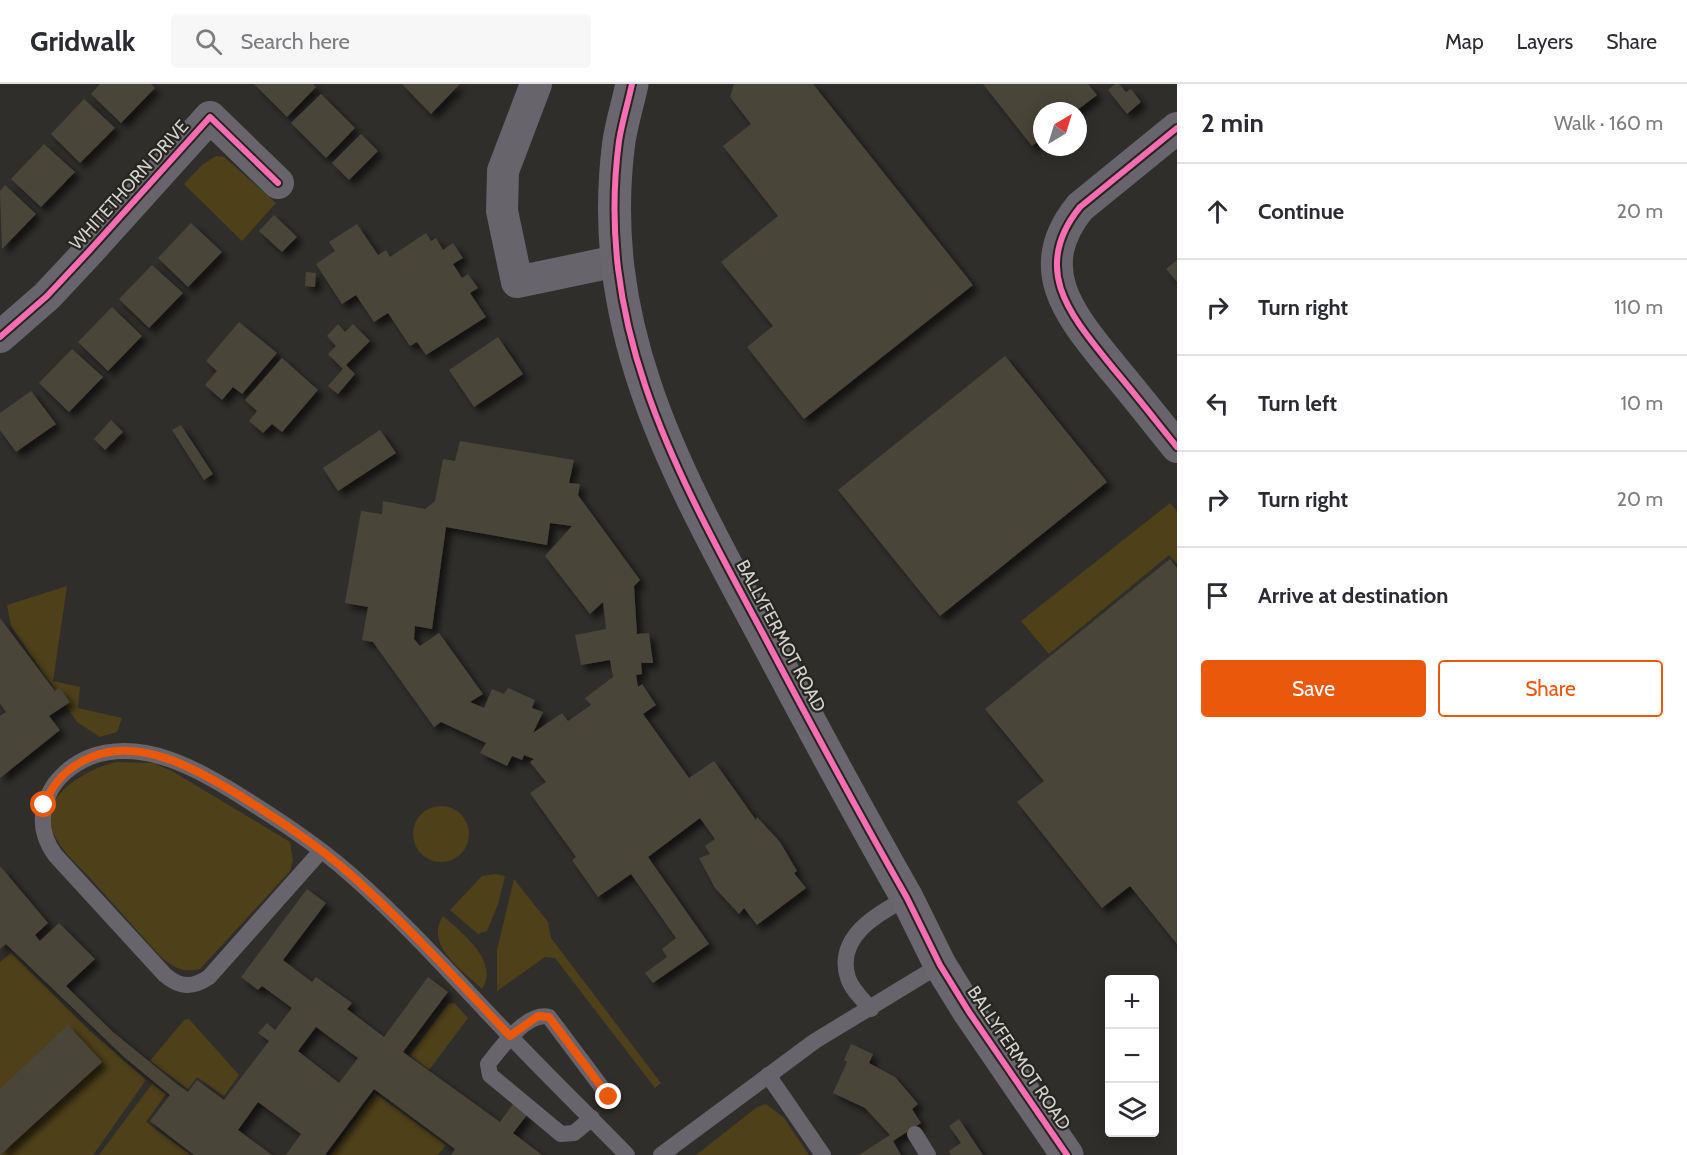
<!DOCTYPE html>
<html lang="en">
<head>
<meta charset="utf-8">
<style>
  body { margin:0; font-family:Cabin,sans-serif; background:#f7f7f7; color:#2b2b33 }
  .controls { position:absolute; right:18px; bottom:18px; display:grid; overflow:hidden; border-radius:6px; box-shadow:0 3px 15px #0003 }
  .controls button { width:54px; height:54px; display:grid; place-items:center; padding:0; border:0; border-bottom:2px solid #e1e1e2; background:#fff; color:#2b2b33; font:30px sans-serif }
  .compass { position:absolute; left:1033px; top:18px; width:54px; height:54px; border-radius:50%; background:#fff; box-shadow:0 3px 15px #0003; rotate:38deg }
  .stop { position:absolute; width:18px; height:18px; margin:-14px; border:4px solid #ea580c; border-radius:50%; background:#fff }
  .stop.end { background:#ea580c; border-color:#fff; box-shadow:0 2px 6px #0008 }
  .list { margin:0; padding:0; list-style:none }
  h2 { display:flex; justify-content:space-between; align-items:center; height:78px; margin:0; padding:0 24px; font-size:26px }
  h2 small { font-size:20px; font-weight:400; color:#7c7c81 }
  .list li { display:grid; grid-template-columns:39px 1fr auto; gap:18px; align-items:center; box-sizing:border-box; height:96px; padding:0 24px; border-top:2px solid #e1e1e2 }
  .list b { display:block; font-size:22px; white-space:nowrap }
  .list em { font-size:20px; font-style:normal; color:#7c7c81 }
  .actions { display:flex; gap:12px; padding:18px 24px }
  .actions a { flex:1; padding:14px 0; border:2px solid #ea580c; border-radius:6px; text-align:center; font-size:21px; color:#ea580c }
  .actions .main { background:#ea580c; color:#fff }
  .icon { flex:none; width:33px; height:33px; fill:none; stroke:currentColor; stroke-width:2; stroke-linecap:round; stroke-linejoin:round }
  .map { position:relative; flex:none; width:1177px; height:1071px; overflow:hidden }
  header { display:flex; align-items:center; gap:36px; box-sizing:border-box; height:84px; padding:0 30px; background:#fff; border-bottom:2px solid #e1e1e2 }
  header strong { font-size:28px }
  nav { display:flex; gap:33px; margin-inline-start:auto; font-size:21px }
  .search { width:420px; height:54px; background:#f7f7f7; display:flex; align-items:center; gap:15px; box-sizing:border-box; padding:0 21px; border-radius:6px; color:#7c7c81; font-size:22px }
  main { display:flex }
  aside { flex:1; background:#fff }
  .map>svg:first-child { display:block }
  .green { fill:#4e4019 }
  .building { fill:#4a4539; fill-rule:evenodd; filter:url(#shadow) }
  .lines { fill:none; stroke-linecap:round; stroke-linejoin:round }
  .lane { stroke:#68646c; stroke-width:16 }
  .street { stroke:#68646c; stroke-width:32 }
  .secondary { stroke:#6a666e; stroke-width:33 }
  .cycleway-casing { stroke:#272520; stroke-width:10 }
  .cycleway { stroke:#f96db3; stroke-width:6 }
  .route { stroke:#ea580c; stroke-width:8 }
  .labels { text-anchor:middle; stroke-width:4.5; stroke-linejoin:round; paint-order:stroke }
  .street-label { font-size:18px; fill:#d3d2ce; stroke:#272520 }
</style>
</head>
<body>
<header>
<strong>Gridwalk</strong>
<div class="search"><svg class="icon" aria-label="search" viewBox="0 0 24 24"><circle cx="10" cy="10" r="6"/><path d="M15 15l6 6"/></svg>Search here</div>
<nav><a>Map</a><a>Layers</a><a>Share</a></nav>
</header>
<main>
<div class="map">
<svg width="1177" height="1071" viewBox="0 0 1177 1071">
  <defs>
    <filter id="shadow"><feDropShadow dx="5.5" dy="5.5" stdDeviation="3" flood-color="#0009"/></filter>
  </defs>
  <rect width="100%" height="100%" fill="#2f2e2b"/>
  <path class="green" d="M216 72 224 73 276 119 242 157 184 100 202 81Z
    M1170 419 1177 427V480L1169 471 1049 570 1021 537Z
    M67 502 53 597 80 603 78 624 122 634 117 648 100 653 77 638 11 542 7 521Z
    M116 678 153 679 172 687 290 758 293 776 290 787 200 885C182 889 175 884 161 873 137 847 114 820 90 794 77 780 60 766 53 748 38 710 88 685 116 678Z
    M413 750a28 28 0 1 1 56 0a28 28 0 1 1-56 0Z
    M496 790 505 792 498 820 487 847 478 850 450 826 482 792Z
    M514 795 548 838 551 854 661 999 655 1004 555 874 545 873 497 907V866Z
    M443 832C461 848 500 877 482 905 463 886 424 862 443 832Z
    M11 869 89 946 146 996 93 1071H0V878Z
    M454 919 468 934 429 986 410 971 448 920Z
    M189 935 239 991 224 1012 197 993 188 1005 150 977 184 936Z
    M152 1000 166 1010 146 1038 191 1071H99Z
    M375 1009 446 1061 438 1071H330Z
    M766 1020 784 1034 809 1071H696L757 1023Z"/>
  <path class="building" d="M100 0H151L155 4 121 39 91 10Z
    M254 0H313L316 3 287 33Z
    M402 0H460L431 30Z
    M734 0H813L973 201 804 335 747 263 773 242 721 178 778 132 723 62 751 40 730 13Z
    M983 0H1088L1097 11 1076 27H1042V54L1032 62Z
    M1115 0H1119L1126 8 1131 5 1141 18 1127 30 1108 6Z
    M321 10 355 44 326 74 291 39Z
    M84 15 115 44 80 79 51 50Z
    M361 50 378 67 349 96 332 79Z
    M44 60 75 88 41 123 11 95Z
    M5 101 36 130 2 165 0 107Z
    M274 131 297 153 282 168 259 147Z
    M191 139 222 168 188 203 158 174Z
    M357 140 378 171 386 166 390 173 426 149 431 157 436 154 443 166 453 159 463 174 453 180 462 194 468 190 478 204 470 209 486 233 426 271 417 258 410 262 388 229 374 238 356 211 342 220 316 180 335 167 329 158Z
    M1177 176V198L1166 185Z
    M152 181 183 209 149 244 119 215Z
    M306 188 316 189 315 203 305 202Z
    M112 223 142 252 108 287 78 258Z
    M239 238 277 269 242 310 233 303 222 316 205 301 217 287 206 277Z
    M338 240 345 248 353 240 370 257 346 281 355 290 338 310 328 302 343 285 328 270 336 262 327 252Z
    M498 253 523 290 474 323 449 286Z
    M72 265 103 293 69 328 39 299Z
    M1005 272 1107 398 940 532 838 406Z
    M282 274 318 306 282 348 272 340 263 349 249 337 257 327 245 316Z
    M31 307 56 340 16 368 0 346V329Z
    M111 336 123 348 105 366 94 355Z
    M181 341 213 390 204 396 172 346Z
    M380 346 396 369 338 407 323 384Z
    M460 357 574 376 569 399 580 400 578 411 640 496 634 502 637 550 649 549 653 579H641L642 590 636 591 638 603 642 600 656 621 643 630 689 694 714 677 756 736 757 733 780 758 797 787 794 789 806 804 757 841 744 824 739 830 715 804 699 774 710 770 705 762 715 755 700 734 648 773 709 860 653 899 645 889 667 873 662 865 676 854 631 790 598 813 572 776 576 773 530 709 546 698 530 678 534 675 524 671 522 676 512 672 507 682 480 669 486 659 441 638 434 643 373 558 362 556 368 523 345 519 361 427 382 430 383 417 425 425 435 417 443 375 455 377ZM550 439 572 442 545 472 590 530 603 518 606 545 575 551 581 581 610 576 613 593 585 614 591 621 568 637 562 629 533 649 543 628 532 624 535 616 508 604 504 610 492 605 484 624 470 618 483 610 439 549 420 562 414 555 415 542 432 545 446 443 547 461Z
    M1170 475 1177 484V860L1130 802 1102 824 1017 718 1044 697 985 625Z
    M0 534 55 607 59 604 70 618 49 632 60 646 0 694V632L6 628 0 619Z
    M0 782 48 839 35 851 40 857 59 839 95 875 66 902 113 948 178 1001 188 1008 197 996 224 1016 269 957 258 949 267 939 275 946 292 924 262 902 258 906 241 893 307 805 326 819 283 876 312 898 316 893 352 919 347 925 384 953 428 893 448 908 403 968 500 1038 513 1020 527 1031 513 1049 542 1071H451L455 1065 374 1005 325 1071H286L301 1050 258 1018 238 1046 272 1071H194L150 1037 170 1011 124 973 6 860 0 865ZM316 943 358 974 339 999 298 967Z
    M68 941 102 978 0 1071V1005Z
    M851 960 873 970 869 979 895 993 918 1020 912 1025 921 1039 893 1057 901 1071H859L890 1051 865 1024 833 1009 847 978 844 976Z
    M959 1035 983 1071H951L949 1067 961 1059 949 1042Z"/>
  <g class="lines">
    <path class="lane" d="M321 767 209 893C193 904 180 904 165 891L55 771C42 753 39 733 48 712 55 694 73 680 90 673 142 654 196 684 239 711 277 735 316 760 350 790 407 840 457 897 509 951 548 992 588 1031 627 1071
      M871 925C863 916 852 906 848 894 835 853 877 830 907 814
      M768 991 823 1071
      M592 1034 574 1049 561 1050 490 991 488 980C500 965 527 927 549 933L609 1013
      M915 1050 928 1071
      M661 1071 815 957 940 881"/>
    <path class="street" d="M536 0 503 87 502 127 517 198 617 177
      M1177 44 1080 123C1029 186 1072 233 1113 284 1135 310 1156 337 1177 363
      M0 253 47 212 90 166 210 33 278 99"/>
    <path class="secondary" d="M632 0C628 19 622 38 619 57 594 245 677 389 762 548 809 637 857 726 907 814L940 881 969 928 1067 1071"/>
    <g class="cycleway-casing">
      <path id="cycleway" d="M632 0C628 19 622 38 619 57 594 245 677 389 762 548 809 637 857 726 907 814L940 881 969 928 1067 1071
        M1177 44 1080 123C1029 186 1072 233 1113 284 1135 310 1156 337 1177 363
        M0 253 47 212 90 166 210 33 278 99"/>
    </g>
    <use href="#cycleway" class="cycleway"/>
  </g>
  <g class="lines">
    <path class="route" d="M44 721C54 696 70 681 94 672 143 654 198 686 239 711 277 735 316 760 350 790 407 841 458 897 510 952L538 932 549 933 609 1013"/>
  </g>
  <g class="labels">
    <g class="street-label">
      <text transform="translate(129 101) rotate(-48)" y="6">WHITETHORN DRIVE</text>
      <text transform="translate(781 552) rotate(62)" y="6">BALLYFERMOT ROAD</text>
      <text transform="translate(1019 974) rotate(56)" y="6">BALLYFERMOT ROAD</text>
    </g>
  </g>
</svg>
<div class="controls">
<button>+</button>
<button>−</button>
<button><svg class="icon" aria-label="layers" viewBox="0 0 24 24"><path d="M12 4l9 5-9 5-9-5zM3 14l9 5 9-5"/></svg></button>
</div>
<svg class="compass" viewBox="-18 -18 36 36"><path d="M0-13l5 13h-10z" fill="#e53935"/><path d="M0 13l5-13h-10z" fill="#7c7c81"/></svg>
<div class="stop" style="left:44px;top:721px"></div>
<div class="stop end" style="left:609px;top:1013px"></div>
</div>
<aside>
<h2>2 min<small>Walk · 160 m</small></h2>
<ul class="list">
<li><svg class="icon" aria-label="ahead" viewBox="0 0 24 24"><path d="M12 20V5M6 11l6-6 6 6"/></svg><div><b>Continue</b></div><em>20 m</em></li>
<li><svg class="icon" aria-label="right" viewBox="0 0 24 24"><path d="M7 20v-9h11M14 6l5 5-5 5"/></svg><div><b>Turn right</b></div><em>110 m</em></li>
<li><svg class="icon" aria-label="left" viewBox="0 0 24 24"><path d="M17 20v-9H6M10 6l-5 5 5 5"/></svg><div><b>Turn left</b></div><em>10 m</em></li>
<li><svg class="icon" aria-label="right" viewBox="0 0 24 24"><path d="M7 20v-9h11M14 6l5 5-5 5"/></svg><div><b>Turn right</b></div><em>20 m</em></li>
<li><svg class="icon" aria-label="arrive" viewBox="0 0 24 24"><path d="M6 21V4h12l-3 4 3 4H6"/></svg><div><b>Arrive at destination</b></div></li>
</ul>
<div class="actions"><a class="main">Save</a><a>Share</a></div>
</aside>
</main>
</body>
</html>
